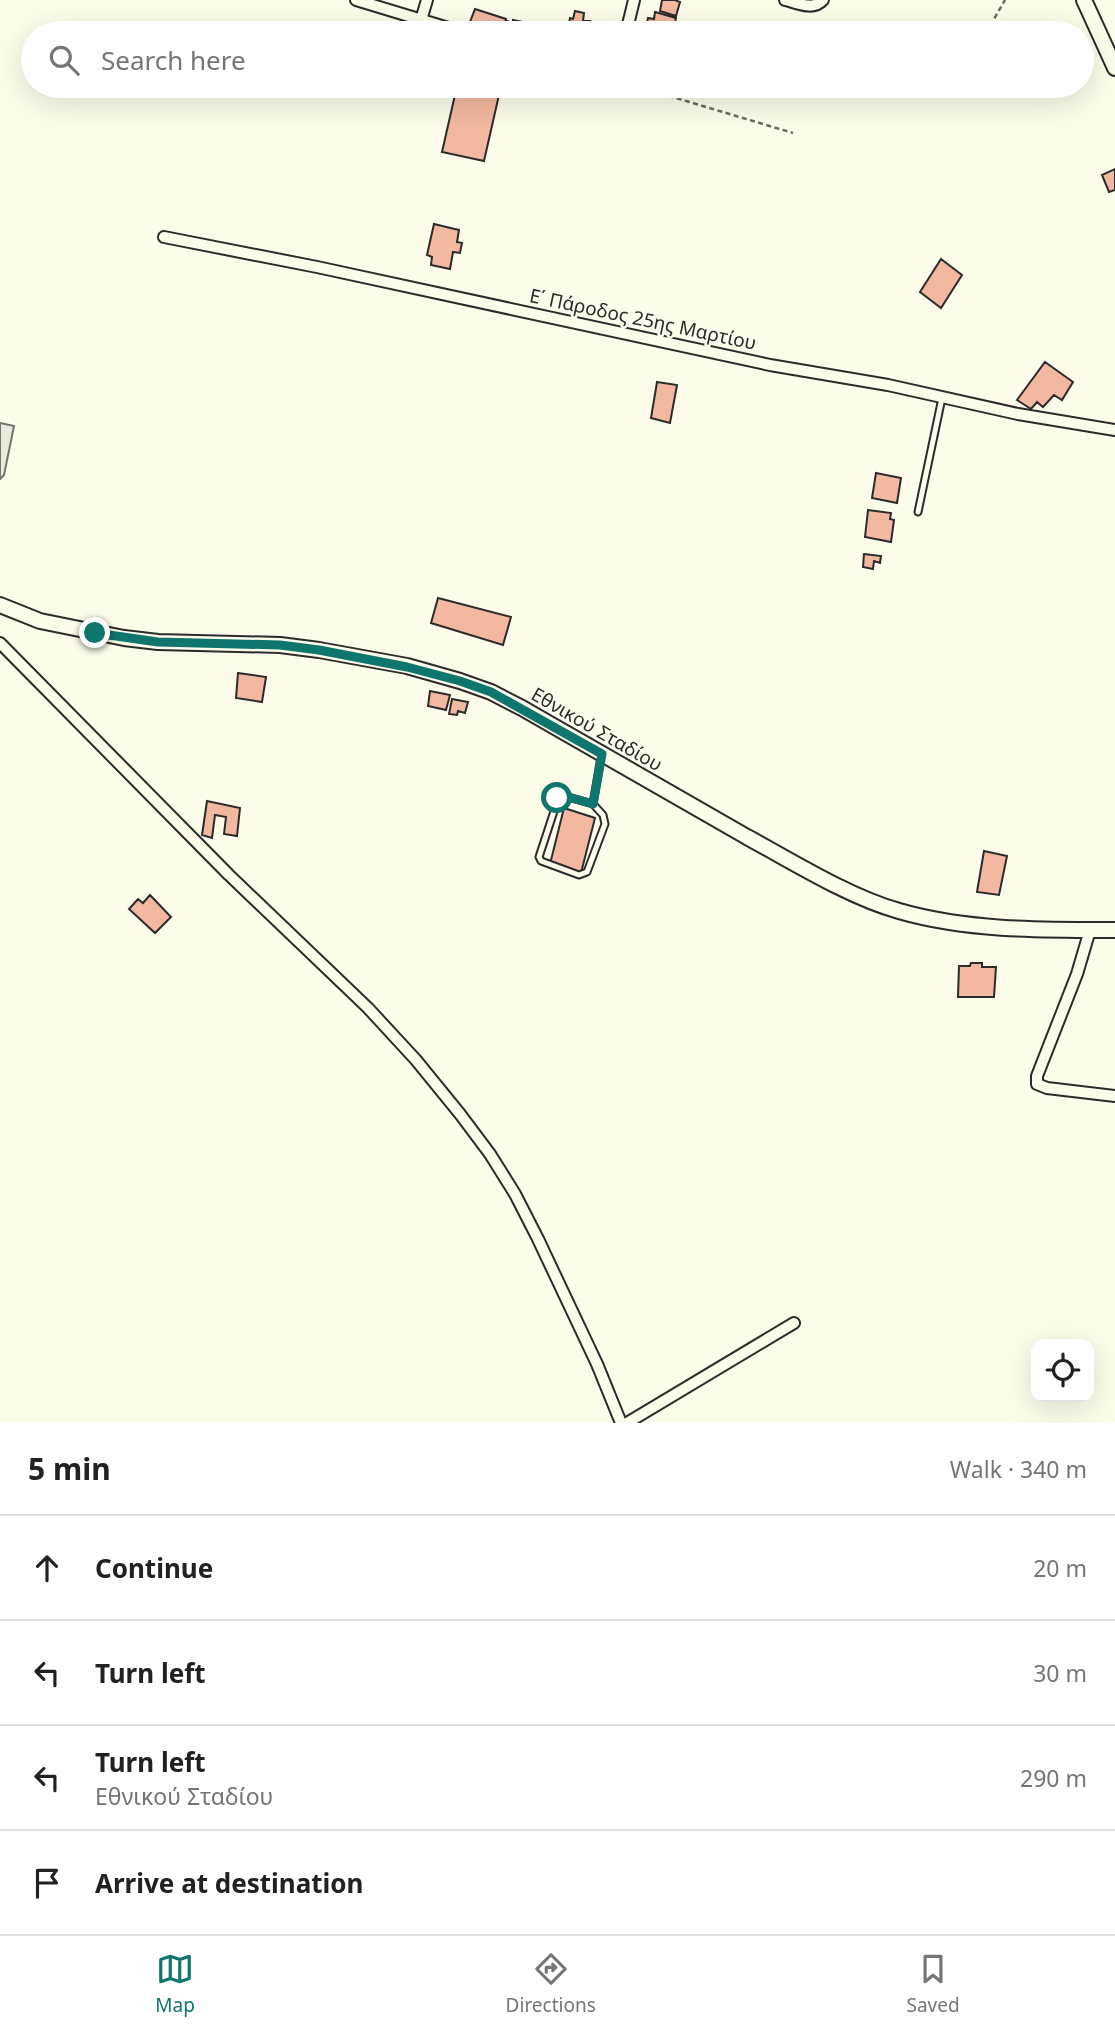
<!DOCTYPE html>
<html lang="en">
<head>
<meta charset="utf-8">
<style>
  body { margin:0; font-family:"Noto Sans",sans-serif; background:#f2f2f2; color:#202124 }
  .controls { position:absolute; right:21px; bottom:21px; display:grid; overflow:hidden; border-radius:14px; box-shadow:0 7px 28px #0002 }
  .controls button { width:63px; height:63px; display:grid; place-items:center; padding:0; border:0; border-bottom:2px solid #e0e0e0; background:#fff; color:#202124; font:35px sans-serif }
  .stop { position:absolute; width:21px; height:21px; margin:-16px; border:5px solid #0f766e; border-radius:50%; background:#fff }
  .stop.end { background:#0f766e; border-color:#fff; box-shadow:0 2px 7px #0008 }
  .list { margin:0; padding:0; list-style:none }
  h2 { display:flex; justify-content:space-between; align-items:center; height:91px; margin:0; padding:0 28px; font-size:30px }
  h2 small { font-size:23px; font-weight:400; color:#757577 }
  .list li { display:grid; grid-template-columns:46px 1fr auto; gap:21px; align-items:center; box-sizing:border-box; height:105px; padding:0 28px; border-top:2px solid #e0e0e0 }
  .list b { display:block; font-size:26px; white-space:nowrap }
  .list p { margin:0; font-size:23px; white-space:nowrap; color:#757577 }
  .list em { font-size:23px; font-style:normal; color:#757577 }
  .icon { flex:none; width:38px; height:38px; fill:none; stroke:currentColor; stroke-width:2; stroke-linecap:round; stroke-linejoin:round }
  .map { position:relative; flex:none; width:1115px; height:1423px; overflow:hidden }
  .search { position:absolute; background:#fff; box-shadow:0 7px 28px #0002; left:21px; right:21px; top:21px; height:77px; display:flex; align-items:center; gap:18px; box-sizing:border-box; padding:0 24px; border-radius:38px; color:#757577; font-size:26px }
  .sheet { height:511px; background:#fff }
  nav { display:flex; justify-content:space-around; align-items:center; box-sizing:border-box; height:98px; border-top:2px solid #e0e0e0; background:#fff; font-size:19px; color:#757577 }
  nav a { display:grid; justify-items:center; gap:4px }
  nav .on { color:#0f766e }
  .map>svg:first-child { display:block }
  .parking { fill:#eceadb; stroke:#74746e; stroke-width:2 }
  .building { fill:#f2b8a0; stroke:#2b2b2b; stroke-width:2 }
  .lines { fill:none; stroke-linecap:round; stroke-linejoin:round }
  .service-casing { stroke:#2b2b2b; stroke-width:9 }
  .minor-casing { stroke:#2b2b2b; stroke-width:14 }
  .tertiary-casing { stroke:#2b2b2b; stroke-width:18 }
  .path { stroke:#6a6964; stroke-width:2.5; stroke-dasharray:5 3.5; stroke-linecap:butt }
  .service { stroke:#fdfbea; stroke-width:5 }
  .minor { stroke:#fdfbea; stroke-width:10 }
  .tertiary { stroke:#fdfbea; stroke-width:14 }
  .route { stroke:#0f766e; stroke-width:9 }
  .labels { text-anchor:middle; stroke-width:5; stroke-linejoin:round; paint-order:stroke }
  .street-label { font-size:19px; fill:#2b2b2b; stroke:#fdfbea }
</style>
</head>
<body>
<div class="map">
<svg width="1115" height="1423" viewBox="0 0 1115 1423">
  <rect width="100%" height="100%" fill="#fdfbea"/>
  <path class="parking" d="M0 423 14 426 4 475 0 479Z"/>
  <path class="building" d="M662 0H675L680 2 676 16 660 11Z
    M475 9 506 19 504 26 497 24 494 33 468 27Z
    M575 11 584 13 583 21H590L588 33H567L570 18 573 19Z
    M655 12 676 18 673 33H654L645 31 648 18 654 19Z
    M513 20 523 22 521 33H497L498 26 506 28 507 21 513 23Z
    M457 86H501L484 161 442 152Z
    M1115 169V190L1109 192 1102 175Z
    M434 224 459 230 457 242 462 243 460 253 453 252 450 269 431 265 432 257 427 255Z
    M941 259 962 275 941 308 920 292Z
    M1045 362 1073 382 1062 400 1054 395 1043 407 1037 402 1031 409 1017 400Z
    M657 382 677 385 670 423 651 418Z
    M876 473 901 478 897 503 872 498Z
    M868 510 891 513 890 519 894 520 891 542 865 537Z
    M864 554 881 556 880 563 874 561 873 569 863 567Z
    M438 598 511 617 503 645 431 623Z
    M238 673 266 677 262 702 236 698Z
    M430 691 450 695 446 710 428 706Z
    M452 699 468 702 465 713 458 711 457 715 449 714Z
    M207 801 240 808 237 836 224 834 226 817 215 815 212 838 202 835Z
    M564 808 595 818 581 873 550 864Z
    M984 851 1007 856 999 895 977 892Z
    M150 895 171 917 155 933 129 909 138 899 143 903Z
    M971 963H982V967H996L994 997H958L959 966H970Z"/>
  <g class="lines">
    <g class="service-casing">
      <path id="service" d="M918 512 942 398
        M593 804 561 795 559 796 539 857 541 861 579 875 587 872 605 824 603 815 593 804 601 757"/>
    </g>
    <g class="minor-casing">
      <path id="minor" d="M356 0 465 33
        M785 0C798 3 813 11 823 0
        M421 20 427 0
        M626 33 634 0
        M164 237 317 267 770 365 888 385 1018 414 1115 430
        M0 643 229 875 368 1008 416 1060 460 1114 490 1154 515 1194 538 1239 597 1364 621 1423
        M1090 930 1077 974 1037 1076V1084L1047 1088 1115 1096
        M627 1423 794 1323"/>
    </g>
    <g class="tertiary-casing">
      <path id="tertiary" d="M1084 0 1115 68
        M0 605 40 621 124 638 158 642 280 645 319 650 407 666 460 681 491 692 522 708C597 751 672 794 747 837 793 862 849 897 899 911 968 931 1044 930 1115 930"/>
    </g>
    <path class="path" d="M986 33 1005 0
      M636 86 793 133"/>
    <use href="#service" class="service"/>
    <use href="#minor" class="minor"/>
    <use href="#tertiary" class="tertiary"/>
  </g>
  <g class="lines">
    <path class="route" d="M95 633 158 642 280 645 319 650 407 667 460 681 491 692 602 754 593 804 561 795 557 798"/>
  </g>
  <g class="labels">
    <g class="street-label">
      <text transform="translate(643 319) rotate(12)" y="7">Ε΄ Πάροδος 25ης Μαρτίου</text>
      <text transform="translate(597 729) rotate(30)" y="7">Εθνικού Σταδίου</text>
    </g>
  </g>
</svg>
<div class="controls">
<button><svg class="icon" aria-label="locate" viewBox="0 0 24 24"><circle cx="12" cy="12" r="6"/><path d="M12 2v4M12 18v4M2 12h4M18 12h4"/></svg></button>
</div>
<div class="stop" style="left:557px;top:798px"></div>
<div class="stop end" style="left:95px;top:633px"></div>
<div class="search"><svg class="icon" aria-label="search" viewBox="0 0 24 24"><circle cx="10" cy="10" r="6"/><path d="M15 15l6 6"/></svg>Search here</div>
</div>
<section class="sheet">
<h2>5 min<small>Walk · 340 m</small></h2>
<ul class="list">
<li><svg class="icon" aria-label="ahead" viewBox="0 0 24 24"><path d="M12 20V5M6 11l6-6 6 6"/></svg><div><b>Continue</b></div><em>20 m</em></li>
<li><svg class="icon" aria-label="left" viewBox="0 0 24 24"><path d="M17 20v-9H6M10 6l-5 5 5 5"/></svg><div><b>Turn left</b></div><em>30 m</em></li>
<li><svg class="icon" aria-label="left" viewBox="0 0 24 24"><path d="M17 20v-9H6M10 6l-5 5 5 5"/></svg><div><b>Turn left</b><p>Εθνικού Σταδίου</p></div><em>290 m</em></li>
<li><svg class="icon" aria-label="arrive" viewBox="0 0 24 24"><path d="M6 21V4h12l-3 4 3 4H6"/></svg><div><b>Arrive at destination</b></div></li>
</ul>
</section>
<nav>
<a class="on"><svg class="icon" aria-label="map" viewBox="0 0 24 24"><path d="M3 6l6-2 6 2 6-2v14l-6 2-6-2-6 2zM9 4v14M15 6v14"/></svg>Map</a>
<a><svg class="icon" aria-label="directions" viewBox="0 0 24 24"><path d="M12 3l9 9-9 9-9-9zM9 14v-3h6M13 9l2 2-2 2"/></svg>Directions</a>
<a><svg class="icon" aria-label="saved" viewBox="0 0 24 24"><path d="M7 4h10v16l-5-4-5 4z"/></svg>Saved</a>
</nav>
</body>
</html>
